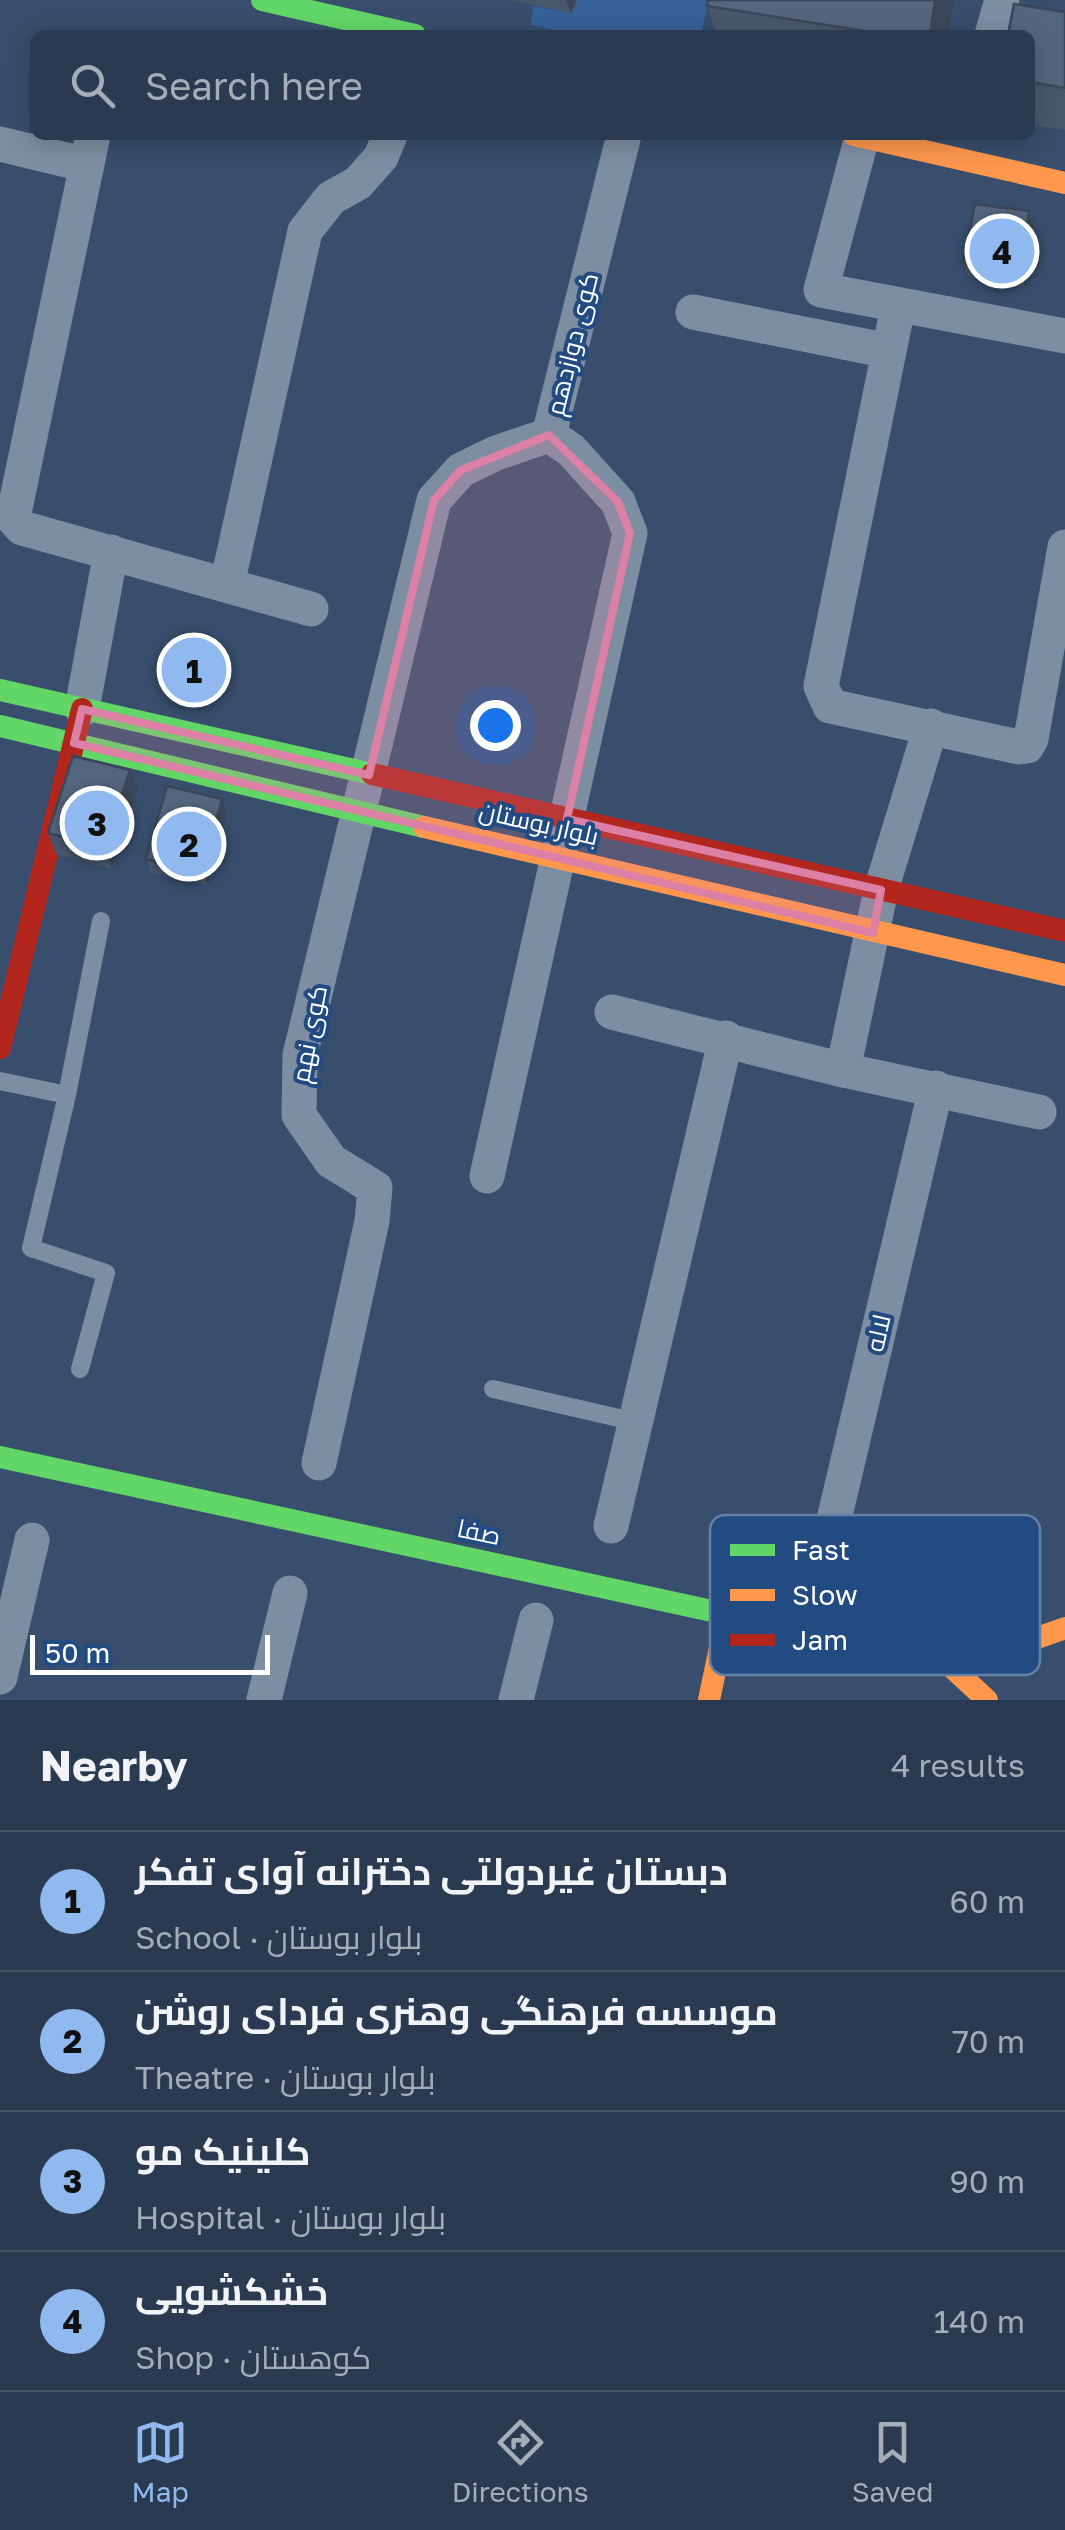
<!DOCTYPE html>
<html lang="en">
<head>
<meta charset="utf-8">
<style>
  body { margin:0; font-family:"Golos Text",Cairo,sans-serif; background:#324158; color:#f1f3f6 }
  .scale { position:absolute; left:30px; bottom:25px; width:240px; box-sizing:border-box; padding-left:10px; border:5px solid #fff; border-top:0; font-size:28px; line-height:35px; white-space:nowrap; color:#fff; -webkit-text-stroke:8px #224b82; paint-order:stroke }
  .you { position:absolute; left:495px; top:725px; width:35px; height:35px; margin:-25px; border:8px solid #fff; border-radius:50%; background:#1a73e8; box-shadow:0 0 0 15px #1a73e833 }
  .badge { display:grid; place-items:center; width:65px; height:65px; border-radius:50%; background:#90b9f0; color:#111; font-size:32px; font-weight:700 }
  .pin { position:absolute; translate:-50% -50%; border:5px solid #fff; box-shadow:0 2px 10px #0006 }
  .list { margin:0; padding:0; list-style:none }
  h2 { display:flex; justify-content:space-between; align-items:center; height:130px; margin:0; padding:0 40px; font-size:42px }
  h2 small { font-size:32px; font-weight:400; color:#a5adb7 }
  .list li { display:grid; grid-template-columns:65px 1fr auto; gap:30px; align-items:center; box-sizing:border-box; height:140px; padding:0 40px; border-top:2px solid #465468 }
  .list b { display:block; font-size:38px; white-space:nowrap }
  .list p { margin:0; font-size:32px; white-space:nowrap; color:#a5adb7 }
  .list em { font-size:32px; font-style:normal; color:#a5adb7 }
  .icon { flex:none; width:55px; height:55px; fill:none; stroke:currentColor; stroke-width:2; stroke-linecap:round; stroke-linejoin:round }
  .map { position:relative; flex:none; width:1065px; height:1700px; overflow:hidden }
  .search { position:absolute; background:#2a3a51; box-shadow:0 5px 25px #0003; left:30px; right:30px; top:30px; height:110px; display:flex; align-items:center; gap:25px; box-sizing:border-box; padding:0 35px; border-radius:15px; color:#a5adb7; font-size:38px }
  .sheet { height:690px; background:#2a3a51 }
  nav { display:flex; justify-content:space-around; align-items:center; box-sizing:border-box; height:140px; border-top:2px solid #465468; background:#2a3a51; font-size:28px; color:#a5adb7 }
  nav a { display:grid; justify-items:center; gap:5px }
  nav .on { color:#90b9f0 }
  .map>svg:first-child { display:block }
  .green { fill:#366198 }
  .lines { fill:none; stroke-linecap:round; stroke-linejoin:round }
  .lane { stroke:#7e8ea2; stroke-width:18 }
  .street { stroke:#7e8ea2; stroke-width:35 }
  .fast { stroke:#63d668; stroke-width:22 }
  .slow { stroke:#ff974d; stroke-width:22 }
  .jam { stroke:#b3261e; stroke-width:22 }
  .wall { fill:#48586c }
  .shaded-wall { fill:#3b4758 }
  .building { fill:#54667e; stroke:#3b4758; stroke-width:2.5 }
  .marked { fill:#dd80a5; fill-opacity:0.2; stroke:#dd80a5; stroke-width:8; stroke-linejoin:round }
  .labels { text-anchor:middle; stroke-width:8; stroke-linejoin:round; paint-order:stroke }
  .street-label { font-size:25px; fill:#fff; stroke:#224b82 }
  .key { fill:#224b82; stroke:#6481a8; stroke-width:2.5 }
  .key-label { font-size:28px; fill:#fff }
</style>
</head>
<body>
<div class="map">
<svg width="1065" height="1700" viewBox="0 0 1065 1700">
  <rect width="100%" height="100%" fill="#384e6c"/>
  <path class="green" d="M577 0H709L701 35H579L531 25 533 6 571 13Z"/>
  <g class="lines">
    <path class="lane" d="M0 1081 67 1095
      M80 1369 106 1273 31 1248 67 1095 101 921
      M493 1389 636 1422"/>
    <path class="street" d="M992 35 1002 0
      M93 135 13 518 22 528 311 609
      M862 137 821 290 1065 336
      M0 144 87 165
      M898 307 821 686 830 706 1019 747 1027 746 1031 739 1065 547
      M693 312 889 351
      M549 435 624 135
      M227 585 305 231 331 198 358 183 381 157 390 135
      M82 709 111 552
      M612 1012 843 1070 1039 1112
      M843 1070 881 890 931 726
      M487 1176 630 533 618 502 571 450 549 435
      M319 1463 372 1221 375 1188 331 1161 299 1115 300 1055 434 500 461 470 496 453 549 435
      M611 1526 726 1038
      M820 1579 936 1088
      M0 1677 32 1540
      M264 1700 290 1593
      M516 1700 536 1620"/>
    <path class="fast" d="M262 0 415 35
      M0 690 372 774
      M0 726 424 827
      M0 1457 814 1633"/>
    <path class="slow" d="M854 135 1065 183
      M424 827 1065 975
      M709 1700 727 1614
      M987 1700 946 1662 1012 1647 1065 1628"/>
    <path class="jam" d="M372 774 1065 931
      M0 1048 82 709
      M814 1633 946 1662"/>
  </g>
  <path class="wall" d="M512 0H577L571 13Z
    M707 6 948 35H717Z
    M1065 12V130L1030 124V35Z
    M1029 211 1034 225 1025 287 969 277 963 263Z
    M138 791 112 869 56 854 48 833Z
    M227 813 208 885 151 874 146 859Z"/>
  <path class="shaded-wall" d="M566 0H577L571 13Z
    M935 0H954L948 35H930Z
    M1029 211 1034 225 1025 287 1020 273Z
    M130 770 138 791 112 869 104 848Z
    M222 799 227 813 208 885 202 871Z"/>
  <path class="building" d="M708 0H935L930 35H889L707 6Z
    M1014 4 1065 12V88L1030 82V35H1008Z
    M975 204 1029 211 1020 273 963 263Z
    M73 756 130 770 104 848 48 833Z
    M167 786 222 799 202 871 146 859Z"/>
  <path class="marked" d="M549 435 618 502 630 533 567 819 881 890 873 933 74 743 82 709 369 775 434 500 461 470Z"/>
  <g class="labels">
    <g class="street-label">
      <text transform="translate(572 344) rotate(-76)" y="9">کوی دوازدهم</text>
      <text transform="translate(539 823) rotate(13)" y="9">بلوار بوستان</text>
      <text transform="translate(309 1034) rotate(-79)" y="9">کوی نهم</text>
      <text transform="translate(878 1333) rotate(-77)" y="9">لاله</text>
      <text transform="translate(479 1532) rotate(12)" y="9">صفا</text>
    </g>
  </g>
  <rect x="710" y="1515" width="330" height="160" rx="15" class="key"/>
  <rect x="730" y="1544" width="45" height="12" fill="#63d668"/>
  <rect x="730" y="1589" width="45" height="12" fill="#ff974d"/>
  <rect x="730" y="1634" width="45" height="12" fill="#b3261e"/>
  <g class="key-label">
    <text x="792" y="1560">Fast</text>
    <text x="792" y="1605">Slow</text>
    <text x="792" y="1650">Jam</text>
  </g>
</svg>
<div class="scale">50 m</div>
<div class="you"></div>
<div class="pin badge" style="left:194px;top:670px">1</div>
<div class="pin badge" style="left:189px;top:844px">2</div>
<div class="pin badge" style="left:97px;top:823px">3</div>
<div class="pin badge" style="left:1002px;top:251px">4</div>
<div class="search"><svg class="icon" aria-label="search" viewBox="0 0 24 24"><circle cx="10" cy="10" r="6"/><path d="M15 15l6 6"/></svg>Search here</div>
</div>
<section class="sheet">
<h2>Nearby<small>4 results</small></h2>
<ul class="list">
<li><span class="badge">1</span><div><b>دبستان غیردولتی دخترانه آوای تفکر</b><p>School · بلوار بوستان</p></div><em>60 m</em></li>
<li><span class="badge">2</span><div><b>موسسه فرهنگی وهنری فردای روشن</b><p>Theatre · بلوار بوستان</p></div><em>70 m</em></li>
<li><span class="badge">3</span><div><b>کلینیک مو</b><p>Hospital · بلوار بوستان</p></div><em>90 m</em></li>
<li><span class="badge">4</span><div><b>خشکشویی</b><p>Shop · کوهستان</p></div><em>140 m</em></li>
</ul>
</section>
<nav>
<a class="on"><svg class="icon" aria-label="map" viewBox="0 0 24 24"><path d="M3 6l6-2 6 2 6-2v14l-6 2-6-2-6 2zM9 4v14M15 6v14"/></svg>Map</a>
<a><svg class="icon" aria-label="directions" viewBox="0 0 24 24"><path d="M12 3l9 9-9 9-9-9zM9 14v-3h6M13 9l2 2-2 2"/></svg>Directions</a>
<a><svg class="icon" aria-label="saved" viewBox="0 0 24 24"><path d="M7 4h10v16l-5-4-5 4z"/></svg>Saved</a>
</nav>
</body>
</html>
